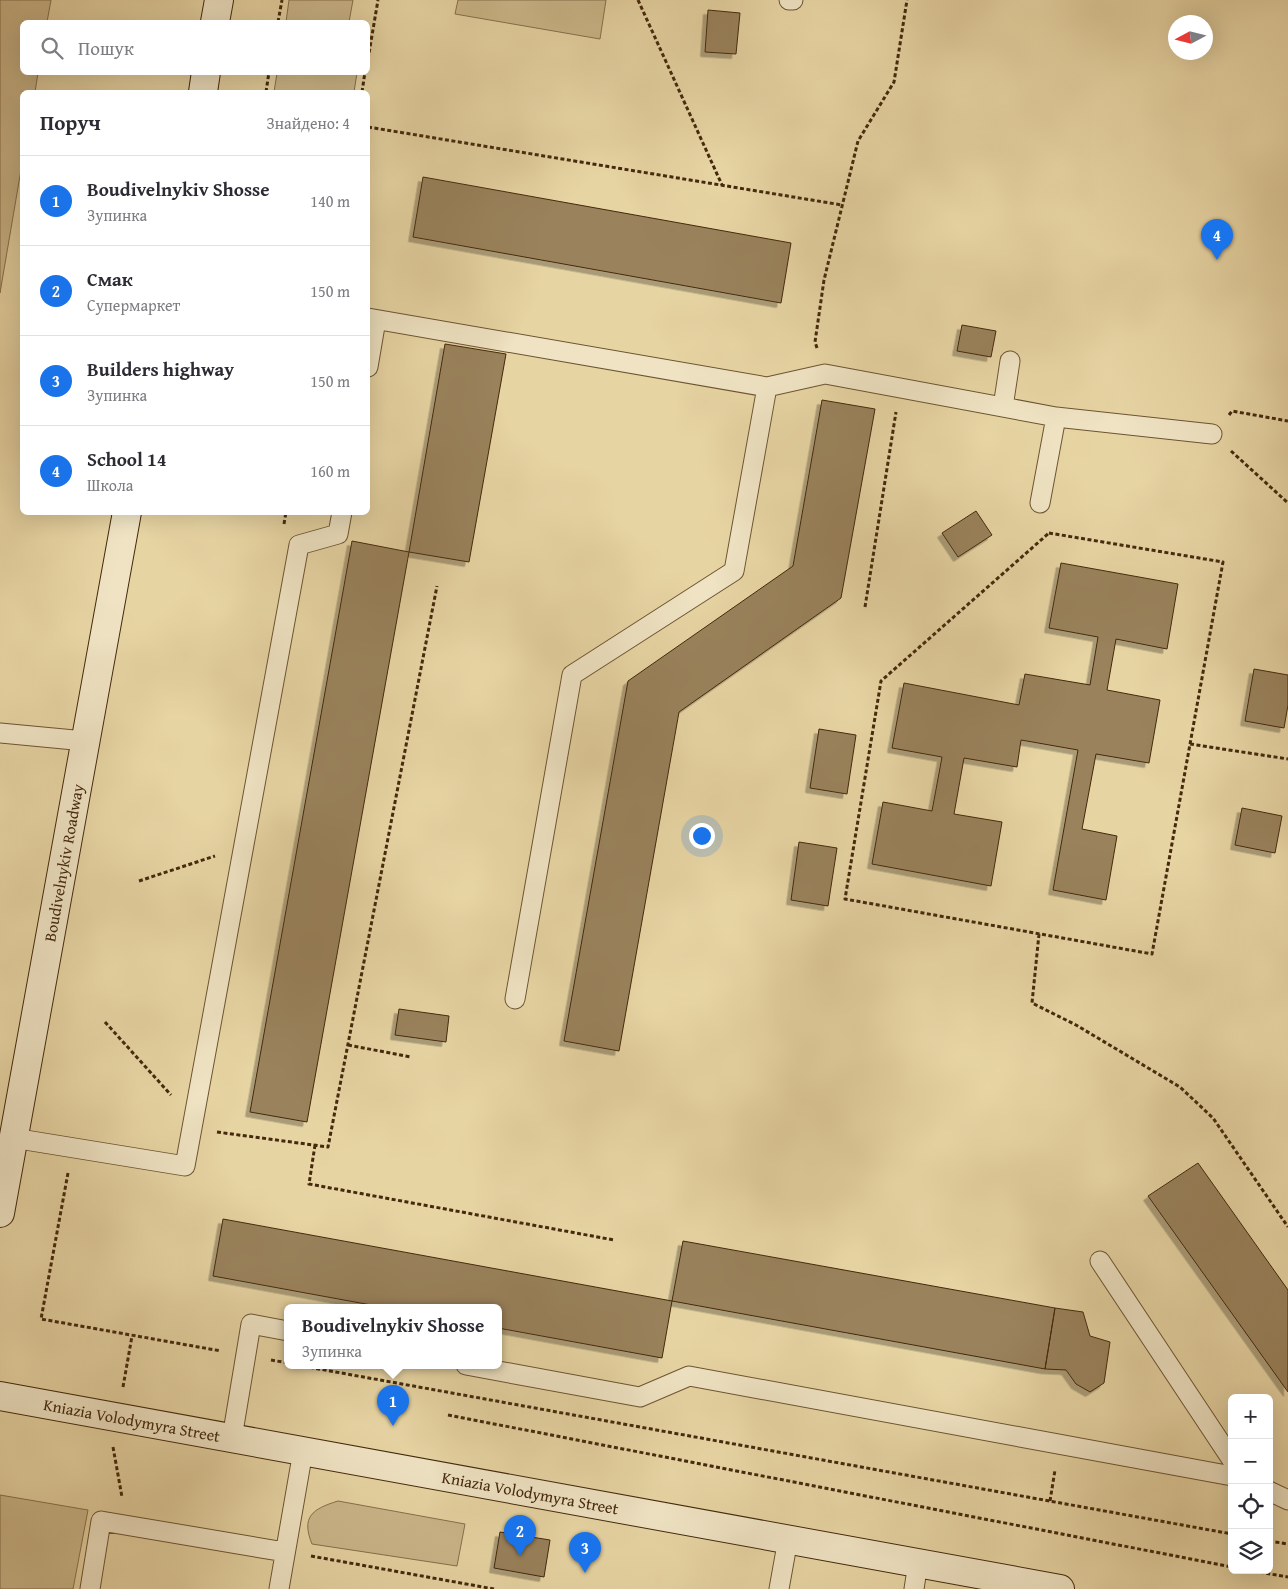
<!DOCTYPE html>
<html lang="uk">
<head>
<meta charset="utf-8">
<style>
  body { margin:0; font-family:"Gentium Book Plus",serif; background:#f2f2f3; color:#2b2b33 }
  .controls { position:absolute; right:15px; bottom:15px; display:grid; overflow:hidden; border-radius:8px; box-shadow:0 5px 20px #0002 }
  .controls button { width:45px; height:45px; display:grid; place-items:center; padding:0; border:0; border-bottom:1px solid #e1e1e2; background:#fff; color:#2b2b33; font:25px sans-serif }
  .compass { position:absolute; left:1168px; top:15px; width:45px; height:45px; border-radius:50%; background:#fff; box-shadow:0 5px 20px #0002; rotate:263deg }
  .you { position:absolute; left:701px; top:835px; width:18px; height:18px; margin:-12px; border:4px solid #fff; border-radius:50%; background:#1a73e8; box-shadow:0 0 0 8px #1a73e833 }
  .badge { display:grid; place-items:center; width:32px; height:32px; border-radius:50%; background:#1a73e8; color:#fff; font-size:16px; font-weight:700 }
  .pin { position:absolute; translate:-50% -41px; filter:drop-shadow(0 1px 2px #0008) }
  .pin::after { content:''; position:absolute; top:26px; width:18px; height:15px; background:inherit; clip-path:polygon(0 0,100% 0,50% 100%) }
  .popup { position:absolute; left:284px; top:1304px; width:218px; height:65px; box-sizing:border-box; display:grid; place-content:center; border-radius:8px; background:#fff; filter:drop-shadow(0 1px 4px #0005); font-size:16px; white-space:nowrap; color:#7c7c81 }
  .popup b { font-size:19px; color:#2b2b33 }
  .popup::after { content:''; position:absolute; left:50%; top:100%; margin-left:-10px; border:10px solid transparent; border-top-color:#fff }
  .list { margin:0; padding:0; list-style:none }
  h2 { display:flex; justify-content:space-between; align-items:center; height:65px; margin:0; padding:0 20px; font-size:21px }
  h2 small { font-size:16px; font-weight:400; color:#7c7c81 }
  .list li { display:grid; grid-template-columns:32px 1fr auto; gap:15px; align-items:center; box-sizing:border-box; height:90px; padding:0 20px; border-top:1px solid #e1e1e2 }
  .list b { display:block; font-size:19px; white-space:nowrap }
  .list p { margin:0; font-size:16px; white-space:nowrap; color:#7c7c81 }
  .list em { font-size:16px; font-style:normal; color:#7c7c81 }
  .icon { flex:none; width:28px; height:28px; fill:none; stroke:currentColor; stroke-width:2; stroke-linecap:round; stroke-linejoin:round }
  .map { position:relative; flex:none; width:1288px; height:1589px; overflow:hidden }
  .search { position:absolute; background:#fff; box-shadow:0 5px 20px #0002; left:20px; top:20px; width:350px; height:55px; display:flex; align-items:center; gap:12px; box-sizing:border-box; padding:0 18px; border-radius:8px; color:#7c7c81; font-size:19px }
  .panel { position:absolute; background:#fff; box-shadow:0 5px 20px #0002; left:20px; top:90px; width:350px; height:425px; border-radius:8px }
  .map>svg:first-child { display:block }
  .green { fill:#cbb78a; stroke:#88704c }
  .building { fill:#99825b; stroke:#44290d; filter:url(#shadow) }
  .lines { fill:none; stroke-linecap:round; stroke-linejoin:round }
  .lane-casing { stroke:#6d5432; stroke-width:21 }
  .secondary-casing { stroke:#44290d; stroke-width:30 }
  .path { stroke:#44290d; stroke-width:3; stroke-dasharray:4 2.5; stroke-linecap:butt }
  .lane { stroke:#efe3c3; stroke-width:19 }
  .secondary { stroke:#efe3c3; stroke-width:28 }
  .labels { text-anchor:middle; stroke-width:5; stroke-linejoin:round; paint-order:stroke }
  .street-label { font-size:16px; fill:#44290d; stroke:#efe3c3 }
</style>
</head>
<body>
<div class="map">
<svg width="1288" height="1589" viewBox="0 0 1288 1589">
  <defs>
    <filter id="shadow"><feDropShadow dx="-4.5" dy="4.5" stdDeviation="0" flood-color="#0004"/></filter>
  </defs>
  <rect width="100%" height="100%" fill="#e7d4a3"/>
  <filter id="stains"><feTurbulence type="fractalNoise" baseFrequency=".004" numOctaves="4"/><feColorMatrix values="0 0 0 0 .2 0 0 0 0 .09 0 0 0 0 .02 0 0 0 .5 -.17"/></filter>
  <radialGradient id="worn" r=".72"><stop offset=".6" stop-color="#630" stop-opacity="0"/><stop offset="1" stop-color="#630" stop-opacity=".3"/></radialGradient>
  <path class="green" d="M0 0H51L47 22H22V72L38 73 35 92H22V164L0 293Z
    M289 0H353L349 22H286Z
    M458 0H606L600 39 455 14Z
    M277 73V72L357 73 354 92H274Z
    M0 1495 88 1510 73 1589H0Z
    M338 1501 465 1524 457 1566 312 1544C301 1517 312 1509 338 1501Z"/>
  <path class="building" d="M708 10 740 13 736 54 705 52Z
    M423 177 791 243 781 303 413 237Z
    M962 325 996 331 991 357 957 351Z
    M445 344 506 354 469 562 409 552Z
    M822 400 875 409 841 598 679 712 619 1051 564 1041 628 681 793 566Z
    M976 511 992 535 958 557 942 533Z
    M352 541 409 552 307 1122 250 1112Z
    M1061 563 1178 584 1167 649 1116 639 1107 690 1160 700 1149 763 1096 754 1082 829 1117 836 1106 900 1053 890 1078 750 1021 740 1017 767 964 758 954 814 1002 822 991 886 872 864 883 802 932 811 942 757 892 748 904 683 1019 705 1025 674 1090 685 1098 637 1049 628Z
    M1254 669 1288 675V705L1284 728 1245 721Z
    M819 729 856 735 847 794 810 788Z
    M1242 808 1282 816 1275 853 1235 845Z
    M799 842 837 848 828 906 791 900Z
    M399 1009 449 1016 446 1042 395 1035Z
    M1198 1163 1288 1290V1392L1148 1196Z
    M223 1219 672 1301 662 1358 498 1328V1307H382L213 1276Z
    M683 1241 1055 1308 1045 1369 672 1301Z
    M1055 1308 1083 1312 1090 1336 1110 1342 1104 1383 1090 1392 1076 1384 1066 1370 1045 1369Z
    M500 1532 550 1540 544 1577 494 1568Z"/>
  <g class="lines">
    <g class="lane-casing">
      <path id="lane" d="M789 0H793
        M368 318 767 387 734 571 572 675 515 999
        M368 367 376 320
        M767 387 825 374 1056 417 1212 434
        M1003 407 1010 361
        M1040 503 1056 417
        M0 733 85 741
        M13 1138 185 1166 299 545 338 534 342 512
        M1100 1261 1232 1460
        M466 1365 640 1397 689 1376 1232 1476
        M232 1438 251 1324 288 1331
        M1269 1491 1288 1500
        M90 1589 101 1521 285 1552
        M279 1589 303 1451
        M779 1589 788 1539
        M914 1589 918 1563"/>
    </g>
    <g class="secondary-casing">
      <g id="secondary">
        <path d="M215 22 219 0"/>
        <path d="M203 92 206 72"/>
        <path id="s1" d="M0 1213 127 512"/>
        <path id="s2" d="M0 1396 1060 1589"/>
      </g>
    </g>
    <path class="path" d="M638 0 722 185
      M278 22 282 0
      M368 59 378 0
      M266 92 269 72
      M362 92 365 72
      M368 127 842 205
      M817 348 815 342 824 280 858 141 894 82 907 0
      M1229 415 1232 411 1288 421
      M1231 451 1288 503
      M284 524 286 512
      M1049 533 1223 562 1152 954 845 899 881 681Z
      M865 607 896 412
      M1190 744 1288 759
      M139 881 215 856
      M1039 934 1032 1003 1076 1025 1180 1087 1213 1118 1288 1227
      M105 1022 171 1095
      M348 1045 411 1057
      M217 1132 328 1147 437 586
      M315 1145 309 1184 614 1240
      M68 1173 41 1319 221 1351
      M271 1360 288 1363
      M297 1365 1232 1534
      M123 1387 132 1336
      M448 1415 1232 1567
      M113 1447 122 1497
      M1050 1501 1055 1470
      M1269 1541 1288 1544
      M311 1556 494 1589
      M1247 1570 1288 1577"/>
    <use href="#lane" class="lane"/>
    <use href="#secondary" class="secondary"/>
  </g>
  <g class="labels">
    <g class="street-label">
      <text dy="6" stroke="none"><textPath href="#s1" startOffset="356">Boudivelnykiv Roadway</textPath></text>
      <text dy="6" stroke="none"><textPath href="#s2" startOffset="134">Kniazia Volodymyra Street</textPath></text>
      <text dy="6" stroke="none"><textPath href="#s2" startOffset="539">Kniazia Volodymyra Street</textPath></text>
    </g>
  </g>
  <rect width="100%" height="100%" filter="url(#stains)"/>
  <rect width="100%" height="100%" fill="url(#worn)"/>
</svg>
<div class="controls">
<button>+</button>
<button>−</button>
<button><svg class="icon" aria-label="locate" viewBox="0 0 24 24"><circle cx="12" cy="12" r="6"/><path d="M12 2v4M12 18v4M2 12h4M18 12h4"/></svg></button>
<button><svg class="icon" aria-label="layers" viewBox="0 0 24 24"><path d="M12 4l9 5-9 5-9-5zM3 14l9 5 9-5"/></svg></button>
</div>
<svg class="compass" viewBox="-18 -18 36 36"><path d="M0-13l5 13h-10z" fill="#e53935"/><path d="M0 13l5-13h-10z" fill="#7c7c81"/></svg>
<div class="you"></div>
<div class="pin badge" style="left:393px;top:1426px">1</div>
<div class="popup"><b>Boudivelnykiv Shosse</b>Зупинка</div>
<div class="pin badge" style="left:520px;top:1556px">2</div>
<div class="pin badge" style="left:585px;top:1573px">3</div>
<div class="pin badge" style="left:1217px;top:260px">4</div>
<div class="search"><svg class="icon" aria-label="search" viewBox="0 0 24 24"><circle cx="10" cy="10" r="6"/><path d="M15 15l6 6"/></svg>Пошук</div>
<section class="panel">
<h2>Поруч<small>Знайдено: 4</small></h2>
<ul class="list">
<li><span class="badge">1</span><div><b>Boudivelnykiv Shosse</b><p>Зупинка</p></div><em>140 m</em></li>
<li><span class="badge">2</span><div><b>Смак</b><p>Супермаркет</p></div><em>150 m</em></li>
<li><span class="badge">3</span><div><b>Builders highway</b><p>Зупинка</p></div><em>150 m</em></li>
<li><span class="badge">4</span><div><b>School 14</b><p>Школа</p></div><em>160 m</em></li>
</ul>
</section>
</div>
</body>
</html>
